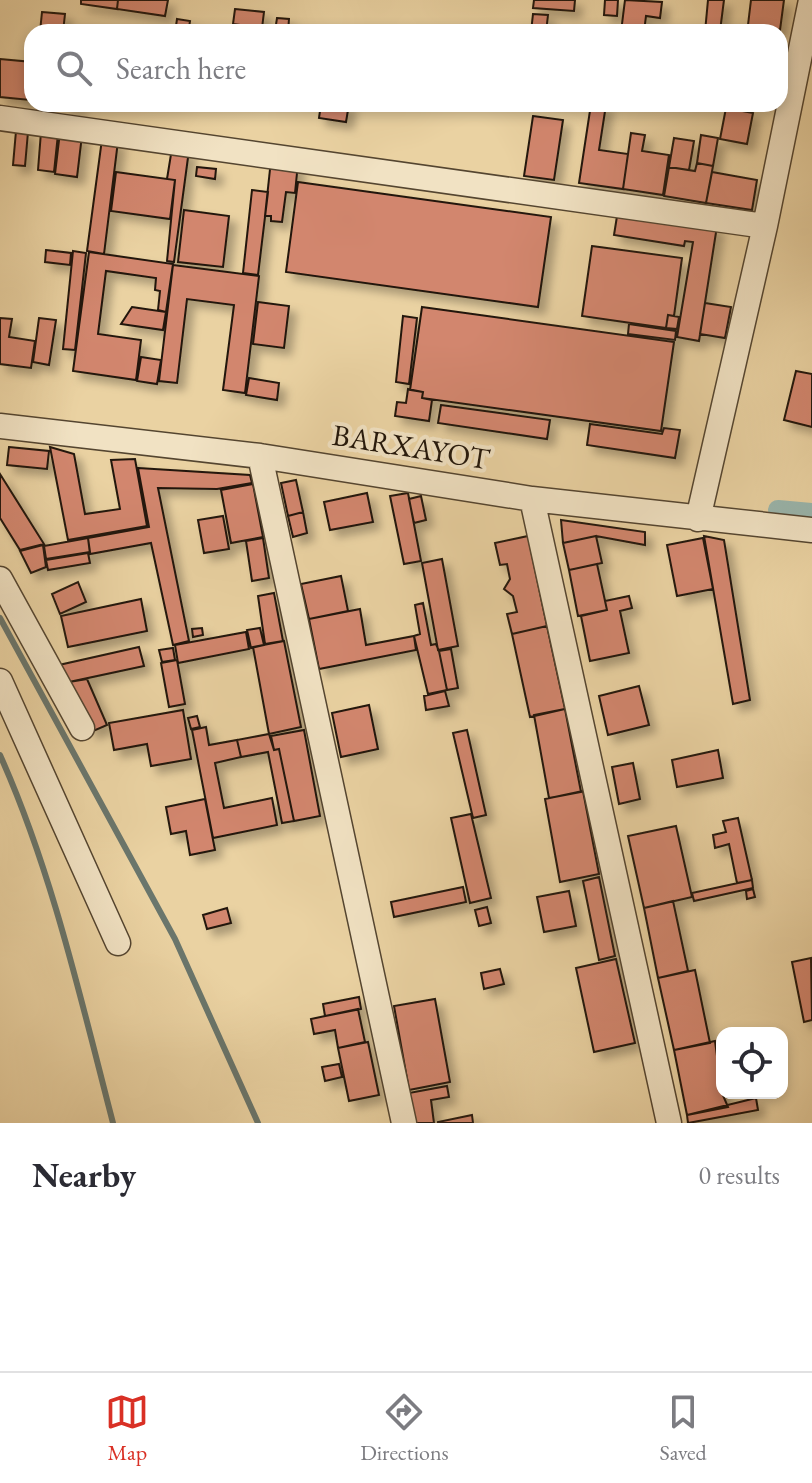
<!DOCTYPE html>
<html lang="en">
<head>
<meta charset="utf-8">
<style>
  body { margin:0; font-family:"EB Garamond",serif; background:#f7f7f7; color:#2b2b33 }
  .controls { position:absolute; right:24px; bottom:24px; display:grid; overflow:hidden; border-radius:16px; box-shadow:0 4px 12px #0003 }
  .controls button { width:72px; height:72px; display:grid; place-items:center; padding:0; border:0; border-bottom:2px solid #e1e1e2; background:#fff; color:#2b2b33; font:40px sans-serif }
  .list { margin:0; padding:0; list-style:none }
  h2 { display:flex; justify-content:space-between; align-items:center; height:104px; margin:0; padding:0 32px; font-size:34px }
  h2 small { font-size:26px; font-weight:400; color:#7c7c81 }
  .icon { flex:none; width:44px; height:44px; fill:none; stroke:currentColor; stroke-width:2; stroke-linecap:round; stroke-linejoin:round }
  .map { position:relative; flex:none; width:812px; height:1123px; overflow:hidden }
  .search { position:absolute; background:#fff; box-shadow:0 4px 12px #0003; left:24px; right:24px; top:24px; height:88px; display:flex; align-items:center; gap:20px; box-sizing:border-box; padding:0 28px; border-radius:24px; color:#7c7c81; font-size:30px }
  .sheet { height:248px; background:#fff }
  nav { display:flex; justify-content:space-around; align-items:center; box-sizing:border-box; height:112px; border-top:2px solid #e1e1e2; background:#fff; font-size:22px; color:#7c7c81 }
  nav a { display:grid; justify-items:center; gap:4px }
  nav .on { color:#d93025 }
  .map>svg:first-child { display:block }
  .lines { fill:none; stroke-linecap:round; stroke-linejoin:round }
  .stream { stroke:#6a766c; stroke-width:6 }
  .canal { stroke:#9ab6ad; stroke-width:20 }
  .building { fill:#d2866e; stroke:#22160a; stroke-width:2; filter:url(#shadow) }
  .minor-casing { stroke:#544530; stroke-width:27 }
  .minor { stroke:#f1e2c3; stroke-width:24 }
  .labels { text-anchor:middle; stroke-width:8; stroke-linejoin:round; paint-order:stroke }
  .street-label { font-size:30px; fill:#22160a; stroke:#f1e2c3 }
</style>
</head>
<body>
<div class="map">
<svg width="812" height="1123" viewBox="0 0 812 1123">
  <defs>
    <filter id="shadow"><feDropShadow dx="7" dy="7" stdDeviation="4" flood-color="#0004"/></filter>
  </defs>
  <rect width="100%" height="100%" fill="#ead2a2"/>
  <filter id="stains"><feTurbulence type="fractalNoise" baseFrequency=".0025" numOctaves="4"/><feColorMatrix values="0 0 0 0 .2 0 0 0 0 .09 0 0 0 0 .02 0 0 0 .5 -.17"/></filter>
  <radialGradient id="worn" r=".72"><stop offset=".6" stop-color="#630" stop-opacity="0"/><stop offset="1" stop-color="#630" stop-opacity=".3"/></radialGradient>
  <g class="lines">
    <path class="stream" d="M0 618 175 939 258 1123
      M0 755C52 871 81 1000 113 1123"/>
    <path class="canal" d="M778 510 812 513"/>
  </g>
  <path class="building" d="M81 0H118L117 9 81 4Z
    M118 0H168L165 16 117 9Z
    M534 0H575L574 11 533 8Z
    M605 0H618L617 16 604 15Z
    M625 0 662 2 660 18 646 16 644 32H647H621Z
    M708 0H724L720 31 730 32H705Z
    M751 0H784L780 30 748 25Z
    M235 9 264 12 262 28 233 24Z
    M42 12 65 14 63 32H40Z
    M533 14 548 15 546 32H531Z
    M277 18 289 19 288 32 275 31Z
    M177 19 190 21 189 28 176 26Z
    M0 59 32 62 30 100 0 97Z
    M63 104H79V109L62 107Z
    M321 104H349L346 122 319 118Z
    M591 104 606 105 599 150 628 154 623 189 579 183Z
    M726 108 753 113 747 144 720 139Z
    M533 116 563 120 554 180 524 176Z
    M16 131 28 132 25 166 13 165Z
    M41 132 58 134 54 172 38 170Z
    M60 132 82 135 77 177 55 174Z
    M631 133 645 135 642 151 669 155 663 195 623 189Z
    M701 135 718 138 713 166 697 163Z
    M674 138 694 141 689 170 669 167Z
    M102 139 118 141 104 254 87 251Z
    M172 148 189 150 174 262 167 261 175 180 167 179Z
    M271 160 298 163 295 193 286 192 282 222 271 221V216H265Z
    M697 163 713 166 706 203 664 196 669 167 695 171Z
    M197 167 216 169 215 179 196 176Z
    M116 172 175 180 170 219 111 211Z
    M712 172 757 180 752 210 706 203Z
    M298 182 551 217 538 307 286 272Z
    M252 190 268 192 258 275 243 273Z
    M184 210 229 216 223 267 178 262Z
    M618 210 717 226 699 341 677 337 693 242 685 241 684 246 614 235Z
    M592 246 682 258 674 316 668 315 666 328 582 316Z
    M46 250 71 253 70 265 45 262Z
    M73 251 86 253 75 350 63 349Z
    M89 252 173 264 166 312 158 310 160 291 155 290 156 278 106 271 98 334 141 340 136 380 73 371Z
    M173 265 259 276 245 393 223 390 234 305 187 299 177 383 159 381Z
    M258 302 289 306 284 348 253 344Z
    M705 303 731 307 725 338 700 334Z
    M132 307 166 312 163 330 121 324Z
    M422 307 674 342 661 431 422 398 423 392 410 390Z
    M668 315 679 317 677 329 666 328Z
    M403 316 417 318 409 384 396 382Z
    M0 318 12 319 9 337 35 341 31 368 0 364Z
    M39 318 56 320 49 365 33 362Z
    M629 324 676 331 675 340 628 334Z
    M141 357 161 360 157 384 137 381Z
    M796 371 812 374V427L784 420Z
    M249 378 279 383 277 400 246 395Z
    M408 389 423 392 422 398 432 400 429 421 395 416 397 402 406 403Z
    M441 405 550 420 547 439 438 423Z
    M590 424 662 434 664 428 680 430 675 458 587 445Z
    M9 447 49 451 47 469 7 465Z
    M50 447 74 454 85 514 120 509 111 460 135 459 147 526 68 540Z
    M138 468 250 475 252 483 217 489 158 488 189 641 173 645 151 543 90 554 88 538 149 527Z
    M0 474 44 544 20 550 0 518Z
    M296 480 303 512 288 516 281 483Z
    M253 484 263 537 231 543 221 490Z
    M367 493 373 522 330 530 324 502Z
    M408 493 421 561 404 564 390 496Z
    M421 496 426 520 414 523 409 499Z
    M303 512 307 533 293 537 288 516Z
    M223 516 229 549 204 553 198 520Z
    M561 520 645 532V545L596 536 563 543Z
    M528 536 547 626 512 634 507 614 517 612 513 596 504 589 510 579 507 564 500 565 495 543Z
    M596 536 602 563 569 570 563 543Z
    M704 536 724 540 750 700 733 704Z
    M88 538 90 552 46 559 44 546Z
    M263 538 269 578 252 581 246 541Z
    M703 538 713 589 677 596 667 545Z
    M43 545 46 567 31 573 20 551Z
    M88 553 90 563 48 570 46 560Z
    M442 559 458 646 438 650 422 563Z
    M597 564 607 610 578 616 569 570Z
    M341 576 348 611 309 619 301 584Z
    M78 582 86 602 60 614 52 594Z
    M274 593 283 641 265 644 258 596Z
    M629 596 632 608 620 611 629 653 590 661 581 616 607 610 605 601Z
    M141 599 147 631 68 647 61 616Z
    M423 603 431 645 436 644 439 651 447 690 428 694 414 636 420 634 415 605Z
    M360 609 366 645 414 636 416 650 319 669 309 619Z
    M547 626 565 709 530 717 512 634Z
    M202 628 203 635 193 637 192 629Z
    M260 628 264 645 251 648 247 630Z
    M246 632 249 649 178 663 175 645Z
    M284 641 301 727 269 734 253 647Z
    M139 647 144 666 69 682 59 665Z
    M173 648 175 660 162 662 159 650Z
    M451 649 458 688 447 690 439 651Z
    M177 660 185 704 169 707 161 663Z
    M87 679 107 725 91 732 69 682Z
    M639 686 649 725 608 735 599 696Z
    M445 691 449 706 426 710 424 696Z
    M369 705 378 749 341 757 332 713Z
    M565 709 581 792 549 798 534 715Z
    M183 710 191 759 151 766 147 744 114 750 109 723Z
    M197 716 200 727 191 729 188 718Z
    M206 727 209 745 237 740 241 757 215 763 224 808 272 798 277 825 213 838 192 730Z
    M304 730 320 816 294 821 279 749 274 750 271 736Z
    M467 730 486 815 473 818 453 733Z
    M269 734 274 750 279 749 294 821 282 823 268 752 241 757 237 740Z
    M718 750 723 778 677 787 672 760Z
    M633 763 640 799 619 804 612 767Z
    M583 791 599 874 560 882 545 799Z
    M205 799 215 850 190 855 186 831 171 834 166 807Z
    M471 814 491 898 470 903 451 818Z
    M738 818 752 880 737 883 729 844 715 848 713 835 726 832 723 821Z
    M676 826 692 897 644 908 628 836Z
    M599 877 615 956 599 960 583 881Z
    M752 880 753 888 694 901 692 893Z
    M463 887 466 902 394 917 391 902Z
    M753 889 755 897 747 899 746 891Z
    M569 891 576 926 544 932 537 897Z
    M673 901 688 971 658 978 644 908Z
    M487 907 491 923 479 926 475 910Z
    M227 908 231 923 207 929 203 915Z
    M811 958 812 1020 804 1022 792 962Z
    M616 959 635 1043 594 1052 576 968Z
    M500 969 504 984 484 989 481 973Z
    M695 970 710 1043 674 1050 658 978Z
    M359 997 361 1009 325 1016 323 1004Z
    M435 999 450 1082 409 1090 394 1006Z
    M358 1009 365 1042 338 1048 335 1030 314 1034 311 1019Z
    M715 1041 722 1093 728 1107 687 1115 674 1050Z
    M368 1042 379 1095 349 1101 338 1048Z
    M339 1064 342 1077 325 1081 322 1067Z
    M447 1086 449 1097 431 1100 434 1123H415L409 1093Z
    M756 1098 758 1110 688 1123 687 1115Z
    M472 1115 473 1123H438V1122Z"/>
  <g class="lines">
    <g class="minor-casing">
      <path id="minor" d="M0 118 765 226
        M0 426 260 456 532 499 812 530
        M260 456 404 1123
        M532 499 669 1123
        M698 519 765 226 811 0
        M0 579 82 728
        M0 681 118 943"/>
    </g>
    <use href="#minor" class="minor"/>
  </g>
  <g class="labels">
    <g class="street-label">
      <text transform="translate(411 447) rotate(9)" y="10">BARXAYOT</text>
    </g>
  </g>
  <rect width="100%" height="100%" filter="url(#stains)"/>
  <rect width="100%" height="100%" fill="url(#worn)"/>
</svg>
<div class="controls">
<button><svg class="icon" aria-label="locate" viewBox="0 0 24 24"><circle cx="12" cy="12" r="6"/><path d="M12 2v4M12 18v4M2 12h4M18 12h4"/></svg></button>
</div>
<div class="search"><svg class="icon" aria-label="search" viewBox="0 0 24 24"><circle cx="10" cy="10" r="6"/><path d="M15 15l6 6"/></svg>Search here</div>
</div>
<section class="sheet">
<h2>Nearby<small>0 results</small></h2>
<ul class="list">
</ul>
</section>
<nav>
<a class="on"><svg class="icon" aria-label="map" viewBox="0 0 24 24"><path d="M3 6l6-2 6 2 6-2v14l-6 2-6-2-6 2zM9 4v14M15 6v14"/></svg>Map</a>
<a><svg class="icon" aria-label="directions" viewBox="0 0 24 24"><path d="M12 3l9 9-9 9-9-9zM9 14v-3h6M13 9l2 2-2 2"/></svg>Directions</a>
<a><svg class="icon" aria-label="saved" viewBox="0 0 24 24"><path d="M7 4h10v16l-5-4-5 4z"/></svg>Saved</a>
</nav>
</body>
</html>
